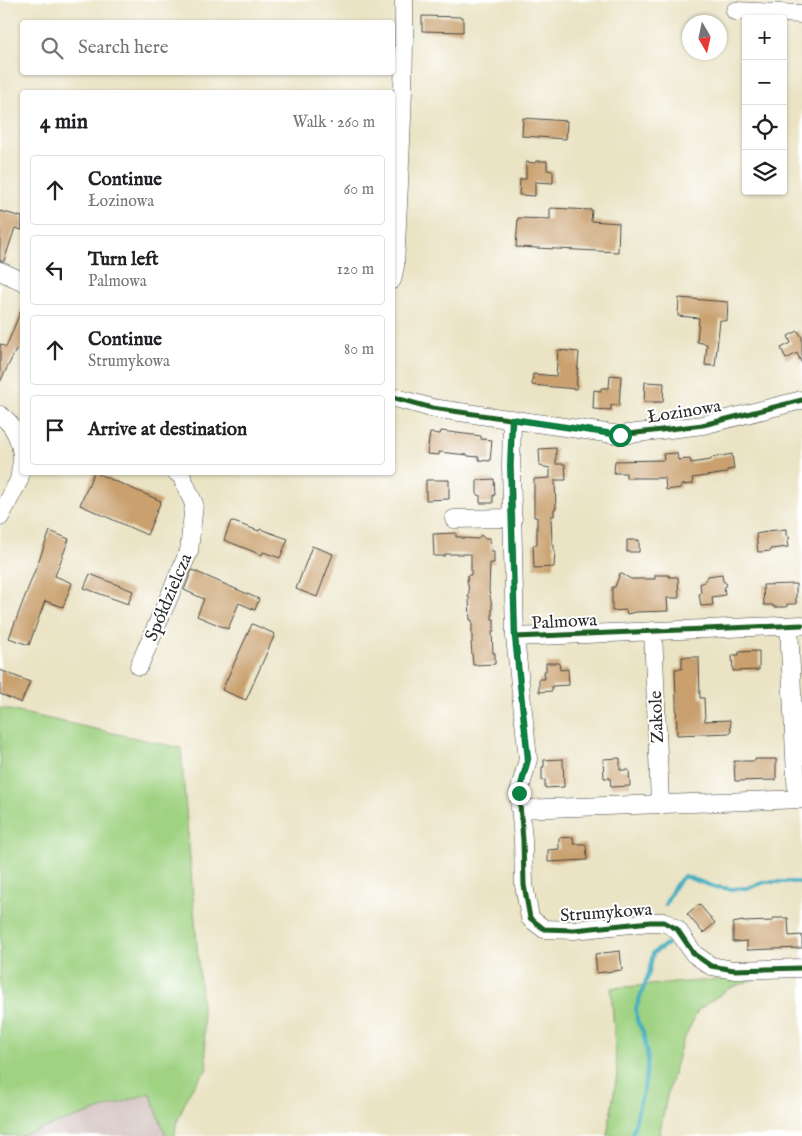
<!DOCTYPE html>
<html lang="en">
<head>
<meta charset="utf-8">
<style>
  body { margin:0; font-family:"IM FELL English",serif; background:#f2f2f2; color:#202124 }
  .controls { position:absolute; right:15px; top:15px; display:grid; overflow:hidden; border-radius:5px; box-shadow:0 1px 4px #0004 }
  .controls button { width:45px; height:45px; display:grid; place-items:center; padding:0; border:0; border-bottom:1px solid #e0e0e0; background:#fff; color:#202124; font:25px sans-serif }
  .compass { position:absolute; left:682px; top:15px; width:45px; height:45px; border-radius:50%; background:#fff; box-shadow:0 1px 4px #0004; rotate:171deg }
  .stop { position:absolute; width:15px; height:15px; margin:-11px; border:4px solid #0b8043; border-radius:50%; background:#fff }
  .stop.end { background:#0b8043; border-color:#fff; box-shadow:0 1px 5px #0008 }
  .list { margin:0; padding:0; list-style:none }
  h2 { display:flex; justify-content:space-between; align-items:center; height:65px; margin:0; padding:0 20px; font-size:21px }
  h2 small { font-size:16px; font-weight:400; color:#757577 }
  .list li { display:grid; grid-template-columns:32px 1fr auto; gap:15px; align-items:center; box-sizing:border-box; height:70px; margin:0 10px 10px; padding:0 10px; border:1px solid #e0e0e0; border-radius:5px }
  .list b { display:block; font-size:19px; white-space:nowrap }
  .list p { margin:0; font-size:16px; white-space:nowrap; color:#757577 }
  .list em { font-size:16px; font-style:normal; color:#757577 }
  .icon { flex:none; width:28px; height:28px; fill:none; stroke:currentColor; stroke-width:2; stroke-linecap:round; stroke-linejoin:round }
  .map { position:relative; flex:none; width:802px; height:1136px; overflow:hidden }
  .search { position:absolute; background:#fff; box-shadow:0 1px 4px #0004; left:20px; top:20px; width:375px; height:55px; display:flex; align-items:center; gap:12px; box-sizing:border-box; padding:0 18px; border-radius:5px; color:#757577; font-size:19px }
  .panel { position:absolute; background:#fff; box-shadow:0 1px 4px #0004; left:20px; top:90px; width:375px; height:385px; border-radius:5px }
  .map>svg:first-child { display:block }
  .industrial { fill:#d0c0bc }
  .green { fill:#9fd281; stroke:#657e56 }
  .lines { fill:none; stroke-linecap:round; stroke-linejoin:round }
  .stream { stroke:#42afc0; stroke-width:4 }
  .building { fill:#c9a06e }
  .minor-casing { stroke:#484742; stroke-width:19 }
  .minor { stroke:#fff; stroke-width:18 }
  .cycleway-casing { stroke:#fff; stroke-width:8 }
  .cycleway { stroke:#1b5e20; stroke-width:5 }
  .route { stroke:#0b8043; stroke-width:6 }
  .labels { text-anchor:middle; stroke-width:4; stroke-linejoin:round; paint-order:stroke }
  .street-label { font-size:18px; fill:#2b2b2b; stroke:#fff }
</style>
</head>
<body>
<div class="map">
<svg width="802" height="1136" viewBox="0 0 802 1136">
  <rect width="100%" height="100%" fill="#fff"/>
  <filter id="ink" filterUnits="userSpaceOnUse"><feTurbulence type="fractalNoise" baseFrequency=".02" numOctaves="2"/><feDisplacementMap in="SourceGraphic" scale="10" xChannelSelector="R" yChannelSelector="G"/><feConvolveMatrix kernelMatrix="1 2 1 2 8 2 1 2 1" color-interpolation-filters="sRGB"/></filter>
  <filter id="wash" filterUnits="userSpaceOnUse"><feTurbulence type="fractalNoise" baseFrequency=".0096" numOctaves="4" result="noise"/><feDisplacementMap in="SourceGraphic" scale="20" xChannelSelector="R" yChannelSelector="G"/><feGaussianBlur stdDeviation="1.12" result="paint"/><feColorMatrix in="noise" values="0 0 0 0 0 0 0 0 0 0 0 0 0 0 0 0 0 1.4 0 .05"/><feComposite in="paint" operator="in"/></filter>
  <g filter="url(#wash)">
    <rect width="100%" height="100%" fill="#eae3c4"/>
    <path class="industrial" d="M150 1093 166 1136H20Z"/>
    <path class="green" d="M0 708 181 748 207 1069 190 1091 176 1124 175 1136H166L150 1093 20 1136H0Z
      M762 976 728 989 698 1010 681 1046 667 1096 659 1136H607L617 1074 611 988Z"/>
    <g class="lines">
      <path class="stream" d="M665 905 674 887 684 876 715 887 732 889 748 888 765 882H802
        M632 1136 645 1083 648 1059 643 1032 637 1021 636 1008 649 973 653 953 667 944"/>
    </g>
    <g id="blocks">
      <path class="building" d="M422 16 463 17V32L422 31Z
        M523 118 567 121 566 139 522 136Z
        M536 161H547V170L553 171V183L535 182V196L519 195 520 179H526V162L535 163Z
        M550 208 592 210 591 221 619 223 618 252 516 247 518 218 550 219Z
        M0 211 22 217V230L15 228 4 261H0Z
        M679 298 728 302 727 321 720 320 715 366 705 365 707 344 697 342 699 318 678 316Z
        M22 308V345L20 351 16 350 0 382V344L6 347Z
        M798 331 802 337V364L797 353 786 359 781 348 791 343 788 336Z
        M558 350 579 352 576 389 532 385 533 374 556 376Z
        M610 375 621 376 619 406 611 405V410L593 409 594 390 601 391V388H609Z
        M645 382 664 383 663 402H644Z
        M441 431 481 436V439L492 440 490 461 479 460V457L468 456V455L439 452V455L427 454 430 433 440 434Z
        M556 448V464H565L566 480H555L556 509H554V516H551L552 544H554V551H555L554 567 534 568 533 545H537V517H534V479L550 478V468L540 466 539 449Z
        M677 453 678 460 690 459 691 463 711 460V458L732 454 734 469 727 470V473L692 478 693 484 681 485V488L666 490 665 478H626V473H614L615 461 664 460 663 454Z
        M94 472 161 501 147 535 80 505Z
        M494 479 495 495H493V503H480V495H477V480Z
        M426 480H449V499L426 500Z
        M231 521 259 531 260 529 288 539 280 558 263 552 262 555 224 540Z
        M786 529V535L790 538 787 541 788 547 770 549 771 551 758 552 756 534 767 532V531Z
        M50 531 69 539 55 576 72 583 63 607 45 601 29 645 9 638Z
        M456 533V537H462V538L478 539 481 535 484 538H490L491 551H494V563H490L489 591 492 606V619H494V631H492L493 653H495V664L473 665 471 643H472V620H470L469 597H468L469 592 467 580 468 575H471V554H445V556H434L433 534Z
        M627 540H639V552H627Z
        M312 546 333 554 317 597 296 589Z
        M192 570 259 599 255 610 239 603 228 629 197 616 204 599 184 590Z
        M620 573 631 579H655V575H669V577H678L679 598H667L668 611 636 612 627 614 626 610 612 611V587H615Z
        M90 574 133 591 128 604 84 588Z
        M722 574 723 581 727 584 724 588 725 595 712 597 713 605 701 606 699 594 701 593 700 583H703L708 576Z
        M796 584V604H787V607H773V605H764L763 585Z
        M252 624 275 634 246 700 222 690Z
        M759 651V670L733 671 732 655H739V652Z
        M682 657H699L700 698H704L705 721 730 720 731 733 677 735 675 669H682Z
        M546 663H559L560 670 568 669 569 685 552 686V691L539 692V679H545L544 671H546Z
        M0 670 30 682 21 703 0 694Z
        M620 758V770H629L630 786 611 787 610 778H604L603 759Z
        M563 759 564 787 545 788V780L542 781V767H544V760Z
        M755 759H776V780L735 781 734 761H755Z
        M573 837 574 844H586L587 860 548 862V850L559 849V838Z
        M699 904 715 923 703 933 687 914Z
        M773 918H788L789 936 802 935V948L747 950V941L733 942V923L743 921V922L773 921Z
        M620 951 622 970 597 973 595 954Z"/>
    </g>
  </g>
  <g filter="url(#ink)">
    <use href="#blocks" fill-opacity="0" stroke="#484742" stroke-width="1"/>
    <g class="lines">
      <g class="minor-casing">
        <path id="minor" d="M735 11 802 14
          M0 271 22 281
          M392 280 395 266C399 177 405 89 404 0
          M392 397 432 408 620 435 703 425 802 400
          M0 415C14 424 21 441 22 457
          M512 419 511 465 515 637 528 759 519 793 523 840 524 885 530 918 544 929 574 930 650 922H664L677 929 694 954 711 966 734 970 802 968
          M0 517 19 480 22 461
          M454 519 513 518
          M789 626 797 799
          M653 631 660 804
          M515 637 802 625
          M139 666 189 551 194 504 181 475 176 472
          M520 809 802 799"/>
      </g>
      <use href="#minor" class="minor"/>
      <g class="cycleway-casing">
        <path id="cycleway" d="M392 397 432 408 620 435 703 425 802 400
          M512 419 511 465 515 637 528 759 519 793 523 840 524 885 530 918 544 929 574 930 650 922H664L677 929 694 954 711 966 734 970 802 968
          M515 637 802 625"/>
      </g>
      <use href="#cycleway" class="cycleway"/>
    </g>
  </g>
  <g class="lines" filter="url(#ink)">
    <path class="route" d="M519 793 528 759 515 637 510 466 512 419 620 435"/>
  </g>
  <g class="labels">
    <g class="street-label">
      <text transform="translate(684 411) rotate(-9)" y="6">Łozinowa</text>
      <text transform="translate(168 597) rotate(-67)" y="6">Spółdzielcza</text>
      <text transform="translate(564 621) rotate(-3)" y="6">Palmowa</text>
      <text transform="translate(656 717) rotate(-92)" y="6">Zakole</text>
      <text transform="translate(606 912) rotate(-4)" y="6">Strumykowa</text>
    </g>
  </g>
</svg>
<div class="controls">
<button>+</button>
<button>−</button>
<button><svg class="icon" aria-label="locate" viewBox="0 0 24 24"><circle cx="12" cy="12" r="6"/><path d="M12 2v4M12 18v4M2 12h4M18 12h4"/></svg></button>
<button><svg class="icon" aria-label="layers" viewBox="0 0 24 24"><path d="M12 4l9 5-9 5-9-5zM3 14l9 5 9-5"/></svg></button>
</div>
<svg class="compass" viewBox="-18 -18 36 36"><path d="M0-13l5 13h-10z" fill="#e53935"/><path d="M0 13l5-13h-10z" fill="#757577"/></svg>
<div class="stop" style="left:620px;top:435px"></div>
<div class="stop end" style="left:519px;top:793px"></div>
<div class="search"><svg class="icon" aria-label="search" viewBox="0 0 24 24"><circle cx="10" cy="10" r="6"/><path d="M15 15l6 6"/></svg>Search here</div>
<section class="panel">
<h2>4 min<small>Walk · 260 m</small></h2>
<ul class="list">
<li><svg class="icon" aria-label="ahead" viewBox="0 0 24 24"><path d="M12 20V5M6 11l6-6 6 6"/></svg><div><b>Continue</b><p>Łozinowa</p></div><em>60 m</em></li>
<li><svg class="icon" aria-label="left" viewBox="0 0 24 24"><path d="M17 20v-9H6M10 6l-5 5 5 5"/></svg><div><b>Turn left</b><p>Palmowa</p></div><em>120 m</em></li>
<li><svg class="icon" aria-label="ahead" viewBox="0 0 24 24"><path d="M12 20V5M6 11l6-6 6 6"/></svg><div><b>Continue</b><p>Strumykowa</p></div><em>80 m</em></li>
<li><svg class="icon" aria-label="arrive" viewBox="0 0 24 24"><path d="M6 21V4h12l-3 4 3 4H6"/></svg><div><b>Arrive at destination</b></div></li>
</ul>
</section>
</div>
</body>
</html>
